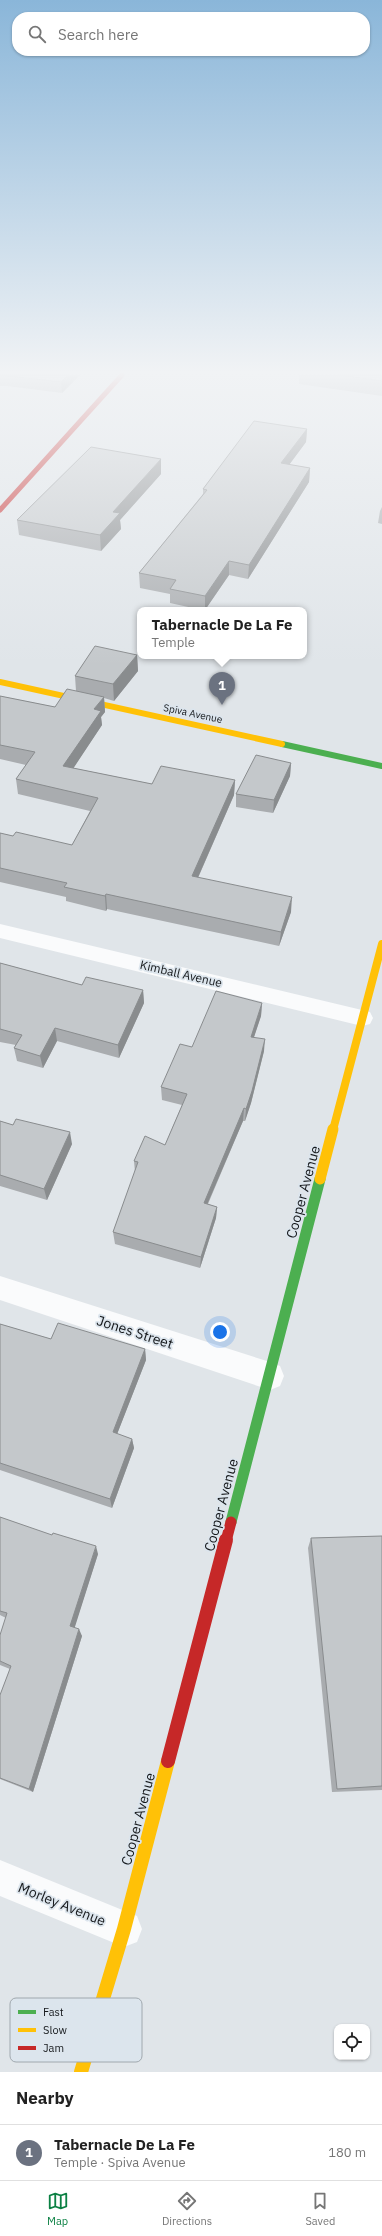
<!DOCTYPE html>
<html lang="en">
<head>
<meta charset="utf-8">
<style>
  body { margin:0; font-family:"IBM Plex Sans",sans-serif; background:#f2f2f2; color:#222 }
  .controls { position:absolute; right:12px; bottom:12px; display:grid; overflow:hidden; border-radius:8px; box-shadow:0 1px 3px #0004 }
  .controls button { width:36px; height:36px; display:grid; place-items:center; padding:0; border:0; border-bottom:1px solid #e0e0e0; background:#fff; color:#222; font:20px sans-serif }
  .you { position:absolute; left:220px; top:1332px; width:14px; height:14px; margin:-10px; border:3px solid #fff; border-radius:50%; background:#1a73e8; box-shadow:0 0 0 6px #1a73e833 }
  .badge { display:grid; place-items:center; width:26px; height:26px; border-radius:50%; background:#0b8043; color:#fff; font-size:13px; font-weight:700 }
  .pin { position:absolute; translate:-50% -33px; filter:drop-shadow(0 1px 2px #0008) }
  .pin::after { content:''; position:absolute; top:21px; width:14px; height:12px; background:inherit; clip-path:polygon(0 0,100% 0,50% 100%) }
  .popup { position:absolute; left:137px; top:607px; width:170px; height:52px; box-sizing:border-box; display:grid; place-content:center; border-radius:8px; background:#fff; filter:drop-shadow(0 1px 3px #0005); font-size:13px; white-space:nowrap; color:#767676 }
  .popup b { font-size:15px; color:#222 }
  .popup::after { content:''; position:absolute; left:50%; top:100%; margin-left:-8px; border:8px solid transparent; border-top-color:#fff }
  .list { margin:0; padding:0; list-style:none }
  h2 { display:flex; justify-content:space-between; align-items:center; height:52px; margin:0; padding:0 16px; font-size:17px }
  h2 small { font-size:13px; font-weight:400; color:#767676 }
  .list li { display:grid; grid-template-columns:26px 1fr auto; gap:12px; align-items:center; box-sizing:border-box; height:56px; padding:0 16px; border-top:1px solid #e0e0e0 }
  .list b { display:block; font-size:15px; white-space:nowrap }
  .list p { margin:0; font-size:13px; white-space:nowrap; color:#767676 }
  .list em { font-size:13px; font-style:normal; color:#767676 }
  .icon { flex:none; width:22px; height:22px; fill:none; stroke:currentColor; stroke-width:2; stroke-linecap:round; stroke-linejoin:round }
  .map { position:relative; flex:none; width:382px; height:2072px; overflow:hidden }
  .search { position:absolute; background:#fff; box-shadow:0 1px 3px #0004; left:12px; right:12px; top:12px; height:44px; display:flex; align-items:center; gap:10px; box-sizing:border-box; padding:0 14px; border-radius:16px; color:#767676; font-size:15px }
  .sheet { height:108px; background:#fff }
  nav { display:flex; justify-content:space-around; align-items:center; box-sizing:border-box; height:56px; border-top:1px solid #e0e0e0; background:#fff; font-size:11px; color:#767676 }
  nav a { display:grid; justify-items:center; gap:2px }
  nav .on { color:#0b8043 }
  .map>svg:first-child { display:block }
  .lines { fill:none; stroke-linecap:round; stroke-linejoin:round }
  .street { fill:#fafbfc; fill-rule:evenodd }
  .fast-far1 { stroke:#4caf50; stroke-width:6 }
  .fast { stroke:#4caf50; stroke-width:11 }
  .slow-far3 { stroke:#ffc107; stroke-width:6 }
  .slow-far2 { stroke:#ffc107; stroke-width:8 }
  .slow-far1 { stroke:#ffc107; stroke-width:11 }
  .slow { stroke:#ffc107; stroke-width:14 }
  .jam-far2 { stroke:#c62828; stroke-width:5 }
  .jam-far1 { stroke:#c62828; stroke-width:11 }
  .jam { stroke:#c62828; stroke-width:14 }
  .wall { fill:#a9acaf }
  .shaded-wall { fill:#898c8e }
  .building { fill:#c4c8cb; stroke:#898c8e }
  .labels { text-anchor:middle; stroke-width:3.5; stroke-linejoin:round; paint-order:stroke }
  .far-street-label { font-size:10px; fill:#15181b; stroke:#dce5ed }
  .street-label { font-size:12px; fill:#15181b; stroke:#dce5ed }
  .near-street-label { font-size:14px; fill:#15181b; stroke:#dce5ed }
  .key { fill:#dce5ed; stroke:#a0a8ae; stroke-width:1 }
  .key-label { font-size:11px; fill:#15181b }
</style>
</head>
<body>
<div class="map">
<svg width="382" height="2072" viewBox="0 0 382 2072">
  <rect width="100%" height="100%" fill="#e0e5e9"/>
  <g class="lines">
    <path class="street" d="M0 924 362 1010 370 1012 373 1018 370 1024 362 1026 0 938Z
      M0 1276 270 1362 280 1366 284 1376 280 1386 270 1390 0 1300Z
      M0 1860 137 1916 142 1929 137 1942 124 1947 0 1896Z"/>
    <path class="fast-far1" d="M282 744 382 766"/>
    <path class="fast" d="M231 1522 320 1179"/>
    <path class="slow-far3" d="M0 682 282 744"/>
    <path class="slow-far2" d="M333 1130 382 944"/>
    <path class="slow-far1" d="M320 1179 333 1129"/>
    <path class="slow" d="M81 2072 124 1929 168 1761"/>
    <path class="jam-far2" d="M0 510 122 375"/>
    <path class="jam-far1" d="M226 1541 231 1522"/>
    <path class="jam" d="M168 1761 226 1540"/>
  </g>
  <path class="wall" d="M0 375H80L62 393 7 386H0Z
    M299 375H382V396L299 384Z
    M307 429 306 442 289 465 310 468 309 482 248 579 229 575 205 610H202L170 603V594L140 588 139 573 203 494V489Z
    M161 474 120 520 121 529 101 551 19 535 17 520Z
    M382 507V524L378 523 380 511Z
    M137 655 138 671 114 701 104 698 105 712 101 717 102 725 73 768 152 784 235 780 234 795 198 878 291 912 279 946 107 909 106 911 66 901V897L0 882V833L13 836 72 845 90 811 18 794 16 779 26 765 0 759V696L55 707 76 691 75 676Z
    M291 763 290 776 273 813 236 807V794Z
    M0 963 82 985 143 990 144 1003 119 1058 57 1041 43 1068 17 1061 14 1048 16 1045 0 1042Z
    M262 1003 261 1016 254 1037 264 1051 251 1103 245 1121H243L208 1204 217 1207 216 1218 200 1268 115 1244 113 1232 135 1172 134 1161 165 1145 182 1105 162 1100 161 1087 192 1047Z
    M0 1121 72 1144 47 1200 0 1186Z
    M0 1324 51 1339 145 1349 146 1360 117 1434 132 1439 134 1448 112 1508 0 1470Z
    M0 1517 98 1554 74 1628 82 1636 33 1792 0 1779V1695L10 1669 0 1665V1635L6 1618 0 1615Z
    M382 1536V1790L332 1792 308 1548 311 1538Z"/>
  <path class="shaded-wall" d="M68 375H80L62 393 61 382Z
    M307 429 306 442 280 477 281 463Z
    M161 459V474L120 520 121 529 101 551 100 535 113 512Z
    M310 468 309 482 248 579 249 565Z
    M229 561V575L205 610V596Z
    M137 655 138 671 114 701 113 684Z
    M104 697 105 712 101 717 102 725 65 781 63 766 94 709Z
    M291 763 290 776 273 813 274 800Z
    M235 780 234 795 192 891V876Z
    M106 894 107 909 106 911 105 896Z
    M292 897 291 912 279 946 281 932Z
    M143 990 144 1003 119 1058 118 1045Z
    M262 1003 261 1016 250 1049 251 1037Z
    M55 1028 57 1041 43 1068 40 1056Z
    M265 1039 264 1051 251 1103 245 1121 246 1109Z
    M244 1108 243 1121 203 1214 204 1203Z
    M70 1132 72 1144 47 1200 44 1189Z
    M217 1207 216 1218 200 1268 201 1257Z
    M145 1349 146 1360 114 1442 113 1432Z
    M132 1439 134 1448 112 1508 110 1499Z
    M96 1546 98 1554 73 1633 70 1626Z
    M79 1629 82 1636 33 1792 29 1789Z"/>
  <path class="building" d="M0 375H68L61 382Z
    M340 375H382V381Z
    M254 421 307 429 281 463 310 468 249 565 229 561 205 596 170 589 176 580 139 573 207 490 203 489Z
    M91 447 161 459 113 512 120 513 100 535 17 520Z
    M95 646 137 655 113 684 75 676Z
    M67 689 104 697 94 709 101 711 63 766 152 784 161 766 235 780 192 876 292 897 281 932 106 894 105 896 64 887 67 883 0 868V833L13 836 16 832 72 845 98 798 16 779 35 752 0 745V696L55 707Z
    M256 755 291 763 274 800 236 794Z
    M0 963 82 985 86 977 143 990 118 1045 55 1028 40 1056 14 1048 22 1035 0 1029Z
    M216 991 262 1003 251 1037 265 1039 252 1091 246 1109 244 1108 204 1203 217 1207 201 1257 113 1232 138 1162 134 1161 145 1136 165 1145 187 1094 161 1087 180 1044 192 1047Z
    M16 1119 70 1132 44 1189 0 1175V1121L13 1125Z
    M58 1323 145 1349 113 1432 132 1439 110 1499 0 1463V1324L51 1339Z
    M0 1517 52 1535 53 1533 96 1546 70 1626 79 1629 29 1789 0 1778V1695L11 1666 0 1661V1635L7 1613 0 1611Z
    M382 1536V1786L337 1789 311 1538Z"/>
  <linearGradient id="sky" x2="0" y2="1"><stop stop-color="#8ab6d9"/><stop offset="0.56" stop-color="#f1f3f5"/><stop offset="1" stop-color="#f1f3f5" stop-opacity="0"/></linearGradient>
  <rect width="382" height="665" fill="url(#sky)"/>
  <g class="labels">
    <g class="far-street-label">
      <text transform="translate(193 713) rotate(12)" y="4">Spiva Avenue</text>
    </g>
    <g class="street-label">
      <text transform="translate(181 974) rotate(13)" y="4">Kimball Avenue</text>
    </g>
    <g class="near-street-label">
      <text transform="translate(303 1192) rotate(-75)" y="5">Cooper Avenue</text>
      <text transform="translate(135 1332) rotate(18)" y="5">Jones Street</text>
      <text transform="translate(221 1505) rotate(-75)" y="5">Cooper Avenue</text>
      <text transform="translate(138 1819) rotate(-75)" y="5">Cooper Avenue</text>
      <text transform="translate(62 1904) rotate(22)" y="5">Morley Avenue</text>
    </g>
  </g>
  <rect x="10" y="1998" width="132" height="64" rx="6" class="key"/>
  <rect x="18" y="2010" width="18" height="4" fill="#4caf50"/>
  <rect x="18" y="2028" width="18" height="4" fill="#ffc107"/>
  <rect x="18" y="2046" width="18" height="4" fill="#c62828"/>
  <g class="key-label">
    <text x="43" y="2016">Fast</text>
    <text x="43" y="2034">Slow</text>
    <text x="43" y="2052">Jam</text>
  </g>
</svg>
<div class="controls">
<button><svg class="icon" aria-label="locate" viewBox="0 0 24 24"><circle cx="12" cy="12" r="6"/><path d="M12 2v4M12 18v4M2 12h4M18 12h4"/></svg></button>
</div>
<div class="you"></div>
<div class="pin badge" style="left:222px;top:705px;background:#6b7280">1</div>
<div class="popup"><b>Tabernacle De La Fe</b>Temple</div>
<div class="search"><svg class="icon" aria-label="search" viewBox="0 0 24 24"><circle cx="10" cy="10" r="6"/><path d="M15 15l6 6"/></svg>Search here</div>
</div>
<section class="sheet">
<h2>Nearby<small></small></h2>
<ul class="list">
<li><span class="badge" style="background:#6b7280">1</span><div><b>Tabernacle De La Fe</b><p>Temple · Spiva Avenue</p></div><em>180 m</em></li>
</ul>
</section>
<nav>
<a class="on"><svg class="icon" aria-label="map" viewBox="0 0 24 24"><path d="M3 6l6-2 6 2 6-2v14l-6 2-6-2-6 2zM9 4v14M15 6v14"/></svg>Map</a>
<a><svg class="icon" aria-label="directions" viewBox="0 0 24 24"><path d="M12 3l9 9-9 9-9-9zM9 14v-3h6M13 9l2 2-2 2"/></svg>Directions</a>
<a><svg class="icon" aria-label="saved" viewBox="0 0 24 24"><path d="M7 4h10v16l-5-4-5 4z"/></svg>Saved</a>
</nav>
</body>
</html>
